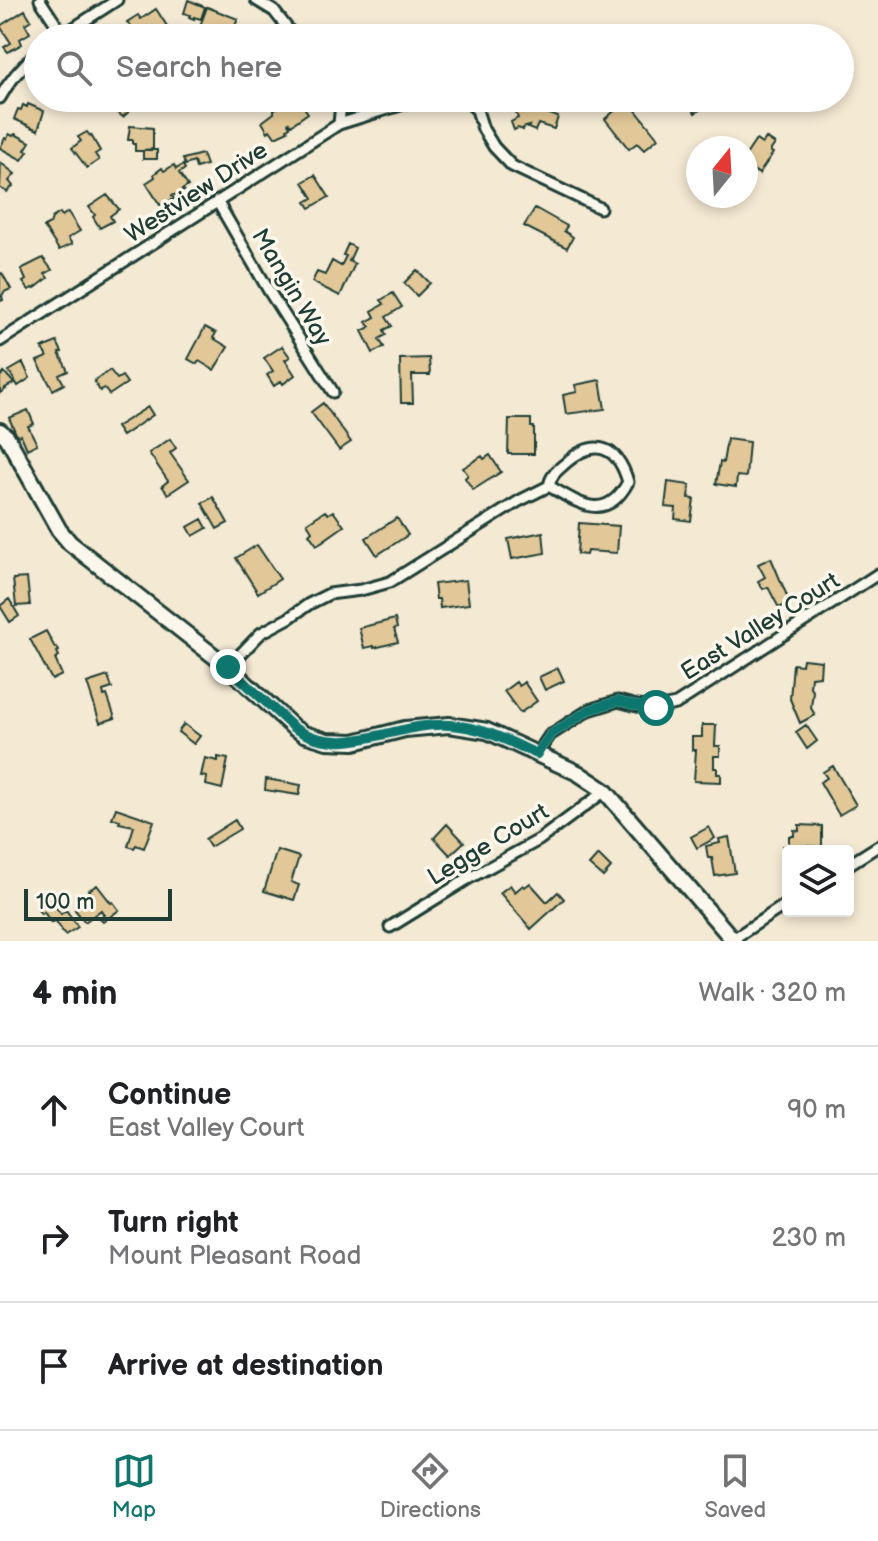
<!DOCTYPE html>
<html lang="en">
<head>
<meta charset="utf-8">
<style>
  body { margin:0; font-family:"Balsamiq Sans",sans-serif; background:#f2f2f2; color:#202124 }
  .controls { position:absolute; right:24px; bottom:24px; display:grid; overflow:hidden; border-radius:8px; box-shadow:0 4px 12px #0003 }
  .controls button { width:72px; height:72px; display:grid; place-items:center; padding:0; border:0; border-bottom:2px solid #e0e0e0; background:#fff; color:#202124; font:40px sans-serif }
  .compass { position:absolute; left:686px; top:136px; width:72px; height:72px; border-radius:50%; background:#fff; box-shadow:0 4px 12px #0003; rotate:18deg }
  .scale { position:absolute; left:24px; bottom:20px; width:148px; box-sizing:border-box; padding-left:8px; border:4px solid #1f3d34; border-top:0; font-size:22px; line-height:28px; white-space:nowrap; color:#1f3d34; -webkit-text-stroke:6px #fbf7ec; paint-order:stroke }
  .stop { position:absolute; width:24px; height:24px; margin:-18px; border:6px solid #0f766e; border-radius:50%; background:#fff }
  .stop.end { background:#0f766e; border-color:#fff; box-shadow:0 2px 8px #0008 }
  .list { margin:0; padding:0; list-style:none }
  h2 { display:flex; justify-content:space-between; align-items:center; height:104px; margin:0; padding:0 32px; font-size:34px }
  h2 small { font-size:26px; font-weight:400; color:#757577 }
  .list li { display:grid; grid-template-columns:52px 1fr auto; gap:24px; align-items:center; box-sizing:border-box; height:128px; padding:0 32px; border-top:2px solid #e0e0e0 }
  .list b { display:block; font-size:30px; white-space:nowrap }
  .list p { margin:0; font-size:26px; white-space:nowrap; color:#757577 }
  .list em { font-size:26px; font-style:normal; color:#757577 }
  .icon { flex:none; width:44px; height:44px; fill:none; stroke:currentColor; stroke-width:2; stroke-linecap:round; stroke-linejoin:round }
  .map { position:relative; flex:none; width:878px; height:941px; overflow:hidden }
  .search { position:absolute; background:#fff; box-shadow:0 4px 12px #0003; left:24px; right:24px; top:24px; height:88px; display:flex; align-items:center; gap:20px; box-sizing:border-box; padding:0 28px; border-radius:44px; color:#757577; font-size:30px }
  .sheet { height:488px; background:#fff }
  nav { display:flex; justify-content:space-around; align-items:center; box-sizing:border-box; height:112px; border-top:2px solid #e0e0e0; background:#fff; font-size:22px; color:#757577 }
  nav a { display:grid; justify-items:center; gap:4px }
  nav .on { color:#0f766e }
  .map>svg:first-child { display:block }
  .building { fill:#e2c898; stroke:#1f3d34; stroke-width:2 }
  .lines { fill:none; stroke-linecap:round; stroke-linejoin:round }
  .street-casing { stroke:#1f3d34; stroke-width:15 }
  .secondary-casing { stroke:#1f3d34; stroke-width:20 }
  .street { stroke:#fbf7ec; stroke-width:9 }
  .secondary { stroke:#fbf7ec; stroke-width:14 }
  .route { stroke:#0f766e; stroke-width:10 }
  .labels { text-anchor:middle; stroke-width:7; stroke-linejoin:round; paint-order:stroke }
  .street-label { font-size:24px; fill:#1f3d34; stroke:#fbf7ec }
</style>
</head>
<body>
<div class="map">
<svg width="878" height="941" viewBox="0 0 878 941">
  <rect width="100%" height="100%" fill="#f4e9d3"/>
  <filter id="ink" filterUnits="userSpaceOnUse"><feTurbulence type="fractalNoise" baseFrequency=".0125" numOctaves="2"/><feDisplacementMap in="SourceGraphic" scale="16" xChannelSelector="R" yChannelSelector="G"/><feConvolveMatrix kernelMatrix="1 2 1 2 8 2 1 2 1" color-interpolation-filters="sRGB"/></filter>
  <g filter="url(#ink)">
    <path class="building" d="M188 0 205 7 201 19 194 17V19L189 17 190 15 184 13Z
      M207 7 238 19 231 35 227 34 226 36 200 26Z
      M156 9 167 26 159 31 161 35 157 38 153 35 148 38H137L136 36 137 34 127 22 138 15 141 19Z
      M25 10 31 20 25 24 30 33 20 39 22 44 8 52 4 47 11 43 0 26Z
      M110 98H137L138 99 131 106 133 108 123 117 112 109 116 106Z
      M623 98H626L658 138 644 150 637 143 629 149 605 119 619 107 616 103Z
      M686 98H718L695 113Z
      M292 99 294 102 298 99 308 113 291 125 289 122 288 123 290 127 287 129 288 131 275 137 270 130 268 132 262 122 274 113V109L286 105Z
      M532 99 549 107 547 113 558 117 554 129 538 124 535 131 528 128 529 126 523 128V130L518 128 514 130 511 122 518 118 515 111 526 106Z
      M28 104 44 111 38 130 14 119 18 109 21 110 23 105 27 107Z
      M130 126 153 128V149L144 150H157V159H143V151H135V144H133V140H128Z
      M87 132 90 136 91 135 100 151 95 154 99 160 87 168 72 148 81 141 78 137Z
      M9 134 13 136 15 134 30 142 25 150 28 151 22 160 0 148 5 138 7 139Z
      M766 138 775 144 770 151 773 153 759 174 755 171 751 178 746 175V155L756 140 762 144Z
      M202 154 206 165 196 168 194 162 185 165 183 159Z
      M1 163 15 174 9 181 13 186 7 192 0 188Z
      M174 165 176 169 183 165 185 169 179 173 188 186 182 190 184 191 172 196 174 199 160 205 146 183 155 177 154 174 162 168 164 171Z
      M315 175 329 197 310 208 306 202 313 198 303 182Z
      M107 195 119 209 110 216 113 221 100 228 93 217 95 215 89 207Z
      M535 208 567 226 564 231 573 237 567 248 524 226Z
      M68 212 80 231 68 238 72 244 59 250 44 227 50 224 52 218 60 213 62 216Z
      M348 244 355 248 349 261 355 264 340 296 312 282 317 272 325 275 332 261 341 266 346 256 343 255Z
      M43 258 52 270 45 274 48 278 34 289 33 288 29 290 23 282 26 280 21 269Z
      M417 270 430 283 417 296 404 283Z
      M2 273 11 289 4 292 2 296 3 300 0 301V274Z
      M393 293 402 307 386 317 392 326 384 330 386 335 379 339 384 347 373 353 362 331 370 327 366 322 375 317 372 311 384 304 381 300Z
      M205 327 216 333 213 338 228 347 214 370 199 361 197 364 188 359Z
      M57 342 62 352 59 353 68 371 59 375 64 384 53 390 37 361 47 357 42 348Z
      M282 346 290 357 285 360 295 375 283 384 281 381 274 386 267 375 273 371 264 358Z
      M429 358 430 375H412L413 403H401L400 359Z
      M23 363 30 378 18 386 9 371Z
      M110 370 117 379 122 376 127 383 109 395 104 388 100 391 94 381Z
      M4 372 14 383 5 388 6 389 0 393V377Z
      M600 380 605 409 566 414 563 395 577 392 575 385Z
      M323 403 351 442 339 450 311 412Z
      M148 407 153 415 122 436 116 427Z
      M28 410 34 424 28 426 37 444 27 449 21 435 17 436 9 418Z
      M509 419H531V427H534V454H508Z
      M170 439 176 448 170 453 189 480 168 494 162 486 168 481 149 453Z
      M727 439 749 442 746 477 737 476 736 487 716 484 720 462 723 463Z
      M490 455 501 472 473 490 465 478 468 475 463 468 482 456 484 459Z
      M668 482 690 485 689 498 694 499 691 521 675 519 676 508 665 507Z
      M213 497 228 523 217 529 202 503Z
      M325 511 328 514 333 511 344 526 317 545 309 534 312 531 307 523Z
      M397 518 408 535 377 555 366 538Z
      M202 519 207 528 193 536 188 527Z
      M579 523 619 526 617 553 587 551 586 555 577 554Z
      M543 532 545 553 512 559 508 539Z
      M257 545 280 579 258 593 236 558Z
      M771 558 790 603 779 608 768 587 763 589 758 581 765 577 758 564Z
      M27 578 30 605 16 606 13 579Z
      M466 580 469 604 440 608 439 599H436L434 584Z
      M9 599 19 616 10 622 0 606Z
      M395 619 397 628 394 629 398 642 374 648V646L364 648 359 628Z
      M46 631 55 648 57 647 59 651 57 652 59 656 55 659 62 675 52 680 30 639Z
      M803 659 821 661 820 676 811 677 810 687 813 691 811 708 815 715 800 723 790 699 793 664 802 665Z
      M558 668 564 681 545 690 539 677Z
      M108 676 112 688 103 691 104 696 107 695 115 718 100 723 87 683Z
      M516 682 519 686 524 682 537 701 520 713 504 691Z
      M184 724 200 736 194 744 178 732Z
      M702 725H716L715 746H720V756H714V768H717V774H721V782L694 781 696 750H692V737H702Z
      M806 725 817 741 807 749 796 732Z
      M218 757 228 759 222 789 206 785 207 777 201 776 205 758 218 761Z
      M833 766 856 805 839 815 820 782 827 778 823 772Z
      M266 779 301 785 299 795 265 790Z
      M116 808 154 821 144 848 136 845 134 848 128 846 134 826 119 823 120 820 112 818Z
      M235 820 240 829 210 847 205 839Z
      M447 824 464 842 450 855 434 838Z
      M799 825 822 826V847L806 846V851H788V860H783V846H789V836H794V830L799 831Z
      M709 827 715 838 697 848 691 837Z
      M729 837 735 873 715 876 712 858H708L706 846 720 843 719 839Z
      M277 850 299 857 291 882 299 885 294 900 264 891Z
      M598 855 611 868 603 877 589 865Z
      M530 883 547 902 558 892 564 899 531 929 500 893 510 885 515 892 523 885 525 887Z
      M97 885 111 903 113 902 119 910 103 922 99 918 104 915 101 910 85 922 75 910 94 896 89 890Z
      M50 899 61 914 66 910 78 927 65 935 55 920 51 923 44 912 41 914 37 908Z"/>
    <g class="lines">
      <g class="street-casing">
        <path id="street" d="M40 0 63 35
          M256 0 274 11 295 38
          M58 38 117 0
          M0 98C10 79 22 66 38 52
          M337 98 341 103 339 124
          M464 98 477 110 483 129 494 147 512 166 600 208
          M217 201 269 291 333 392
          M0 341 339 124 423 98
          M228 667 261 633 289 618 309 604 329 594 361 590 390 582 519 501 549 486C551 474 558 470 567 462 596 437 618 447 628 482 606 523 580 504 549 486
          M537 754 550 735 589 710 618 701 637 706 656 708 676 704 878 574
          M848 865 878 846
          M390 927 466 880 539 840 605 791
          M733 939 788 903"/>
      </g>
      <g class="secondary-casing">
        <path id="secondary" d="M0 431 7 437 59 530 70 543 228 667 294 728 304 734 327 741 354 742 405 729 449 725 487 731 578 773 605 791 734 941"/>
      </g>
      <use href="#street" class="street"/>
      <use href="#secondary" class="secondary"/>
    </g>
  </g>
  <g class="lines" filter="url(#ink)">
    <path class="route" d="M228 667 294 728C346 761 395 721 450 725 483 727 508 741 537 754L550 735 589 710 618 701 637 706 656 708"/>
  </g>
  <g class="labels">
    <g class="street-label">
      <text transform="translate(196 192) rotate(-33)" y="8">Westview Drive</text>
      <text transform="translate(292 287) rotate(59)" y="8">Mangin Way</text>
      <text transform="translate(760 626) rotate(-32)" y="8">East Valley Court</text>
      <text transform="translate(488 844) rotate(-31)" y="8">Legge Court</text>
    </g>
  </g>
</svg>
<div class="controls">
<button><svg class="icon" aria-label="layers" viewBox="0 0 24 24"><path d="M12 4l9 5-9 5-9-5zM3 14l9 5 9-5"/></svg></button>
</div>
<svg class="compass" viewBox="-18 -18 36 36"><path d="M0-13l5 13h-10z" fill="#e53935"/><path d="M0 13l5-13h-10z" fill="#757577"/></svg>
<div class="scale">100 m</div>
<div class="stop" style="left:656px;top:708px"></div>
<div class="stop end" style="left:228px;top:667px"></div>
<div class="search"><svg class="icon" aria-label="search" viewBox="0 0 24 24"><circle cx="10" cy="10" r="6"/><path d="M15 15l6 6"/></svg>Search here</div>
</div>
<section class="sheet">
<h2>4 min<small>Walk · 320 m</small></h2>
<ul class="list">
<li><svg class="icon" aria-label="ahead" viewBox="0 0 24 24"><path d="M12 20V5M6 11l6-6 6 6"/></svg><div><b>Continue</b><p>East Valley Court</p></div><em>90 m</em></li>
<li><svg class="icon" aria-label="right" viewBox="0 0 24 24"><path d="M7 20v-9h11M14 6l5 5-5 5"/></svg><div><b>Turn right</b><p>Mount Pleasant Road</p></div><em>230 m</em></li>
<li><svg class="icon" aria-label="arrive" viewBox="0 0 24 24"><path d="M6 21V4h12l-3 4 3 4H6"/></svg><div><b>Arrive at destination</b></div></li>
</ul>
</section>
<nav>
<a class="on"><svg class="icon" aria-label="map" viewBox="0 0 24 24"><path d="M3 6l6-2 6 2 6-2v14l-6 2-6-2-6 2zM9 4v14M15 6v14"/></svg>Map</a>
<a><svg class="icon" aria-label="directions" viewBox="0 0 24 24"><path d="M12 3l9 9-9 9-9-9zM9 14v-3h6M13 9l2 2-2 2"/></svg>Directions</a>
<a><svg class="icon" aria-label="saved" viewBox="0 0 24 24"><path d="M7 4h10v16l-5-4-5 4z"/></svg>Saved</a>
</nav>
</body>
</html>
